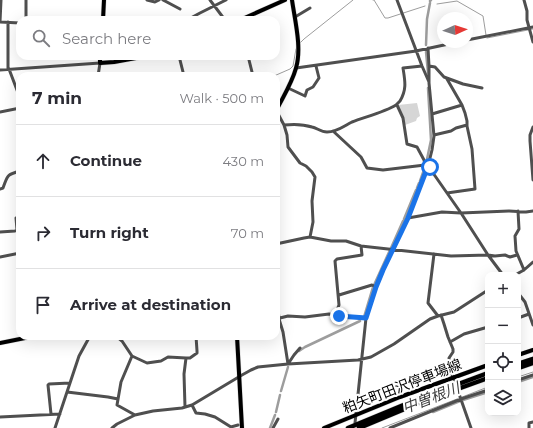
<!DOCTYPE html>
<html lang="en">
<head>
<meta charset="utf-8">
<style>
  body { margin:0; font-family:Montserrat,"Noto Sans JP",sans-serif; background:#f2f2f3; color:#2b2b33 }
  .controls { position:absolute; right:12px; bottom:12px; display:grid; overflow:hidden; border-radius:8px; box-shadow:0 4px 16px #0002 }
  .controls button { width:36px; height:36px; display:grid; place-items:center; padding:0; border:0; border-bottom:1px solid #e1e1e2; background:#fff; color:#2b2b33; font:20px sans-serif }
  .compass { position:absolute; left:437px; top:12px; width:36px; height:36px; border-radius:50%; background:#fff; box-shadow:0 4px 16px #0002; rotate:87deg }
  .stop { position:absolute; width:12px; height:12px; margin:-9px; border:3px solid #1a73e8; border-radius:50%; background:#fff }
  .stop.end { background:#1a73e8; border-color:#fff; box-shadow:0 1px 4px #0008 }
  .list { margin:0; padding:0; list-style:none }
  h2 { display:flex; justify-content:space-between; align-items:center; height:52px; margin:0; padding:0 16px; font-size:17px }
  h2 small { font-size:13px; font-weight:400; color:#7c7c81 }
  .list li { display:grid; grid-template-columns:26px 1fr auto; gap:12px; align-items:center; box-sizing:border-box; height:72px; padding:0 16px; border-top:1px solid #e1e1e2 }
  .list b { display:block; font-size:15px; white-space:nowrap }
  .list em { font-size:13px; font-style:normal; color:#7c7c81 }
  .icon { flex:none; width:22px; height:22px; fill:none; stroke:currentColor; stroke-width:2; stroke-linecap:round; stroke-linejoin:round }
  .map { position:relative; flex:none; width:533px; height:428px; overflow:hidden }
  .search { position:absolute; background:#fff; box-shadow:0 4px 16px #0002; left:16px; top:16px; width:264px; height:44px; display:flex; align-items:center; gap:10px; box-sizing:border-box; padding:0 14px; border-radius:12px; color:#7c7c81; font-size:15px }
  .panel { position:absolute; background:#fff; box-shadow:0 4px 16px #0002; left:16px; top:72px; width:264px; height:268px; border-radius:12px }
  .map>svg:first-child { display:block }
  .green { fill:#d6d6d6 }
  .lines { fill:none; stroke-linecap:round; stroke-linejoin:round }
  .stream { stroke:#9d9d9d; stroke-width:1 }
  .canal { stroke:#9d9d9d; stroke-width:2.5 }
  .major-casing { stroke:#dbdbdb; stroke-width:5 }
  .highway-casing { stroke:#dbdbdb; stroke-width:5.5 }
  .minor { stroke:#4f4f4f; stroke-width:3 }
  .major { stroke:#000; stroke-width:4 }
  .highway { stroke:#000; stroke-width:4.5 }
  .route { stroke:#1a73e8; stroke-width:5 }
  .labels { text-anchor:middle; stroke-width:4; stroke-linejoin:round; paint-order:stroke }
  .street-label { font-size:14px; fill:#000; stroke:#fff }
  .water-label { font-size:15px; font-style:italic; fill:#3e3e3e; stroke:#fff }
</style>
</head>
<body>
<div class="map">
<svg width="533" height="428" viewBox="0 0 533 428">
  <rect width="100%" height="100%" fill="#fff"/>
  <path class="green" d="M417 103 420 116 417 118 416 121 405 125 398 105Z"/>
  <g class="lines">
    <path class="stream" d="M373 0H374L385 18H388L425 6
      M437 4 457 1 483 16 486 35
      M487 38 533 29
      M300 43 304 39 353 0
      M274 76 290 69 293 66 296 49
      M518 377 533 372
      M382 428 488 387"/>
    <path class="canal" d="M430 1 431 0
      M426 45 427 19 430 3
      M426 52 428 73
      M426 164 431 140 428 88
      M420 181 425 167
      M417 188 419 183
      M404 219 416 190
      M391 248 403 221
      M374 285 390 250
      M364 317 373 287
      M299 351 305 347 360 321
      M518 382 533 377
      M281 391 288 367
      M463 400 488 392
      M276 412 280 395
      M433 412 460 401
      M270 428 275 415"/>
    <g class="major-casing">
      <path id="major" d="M103 20 104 0
        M240 20 285 0
        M100 56V63L114 62 147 56
        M276 111C283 97 292 83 296 68 302 48 295 21 292 0
        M237 336 242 428
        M0 343 35 336
        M518 355 533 350
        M324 428 400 397 488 365"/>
    </g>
    <g class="highway-casing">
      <path id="highway" d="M518 364 533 359
        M518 368 533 363
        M348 428 418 399 488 373
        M359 428 419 403 488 378"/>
    </g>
    <path class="minor" d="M147 0 155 2 159 0
      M163 0 180 9
      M210 0 225 20
      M397 0 422 66 429 82
      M524 0 527 11V20L533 42
      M295 17 310 8
      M26 20V0
      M187 20 200 13 226 0
      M0 22 1 0
      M0 22 20 23
      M467 40 533 27
      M428 48 429 66 435 67 444 77 463 84 482 88
      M179 56 184 76
      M248 56 253 76
      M296 68 416 51 458 42
      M8 69V22
      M9 69 20 98
      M0 70 100 63 98 76
      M288 88 305 96 307 90 313 87 319 78 316 66
      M397 105 403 118 407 144 417 147 424 160 425 165
      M276 110 284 125 287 135 288 147 300 163 306 166 312 172 315 177 312 201 313 222 310 237
      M0 112 20 108
      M432 114 462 105
      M284 125C293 124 303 124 312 127 317 128 321 132 327 132 337 132 344 126 352 122 365 117 385 112 396 105 397 104 399 102 400 101 407 89 405 81 403 68L422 66
      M533 127 530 135V141L533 180
      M333 131 361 157 367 168 383 170 425 165 430 167 433 173 461 213 488 255 503 275
      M434 135 451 131 456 128 467 125
      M0 189 3 188C8 175 6 175 20 171
      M447 193 475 189 472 149 467 126V121L465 113 462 105 447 79
      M518 211 519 229 515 236 516 251 524 270
      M408 218 442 212 461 213 509 211 526 212 533 211
      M0 232 15 231 17 230 16 218 20 217
      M276 244 304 238 310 237 331 241H346L361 246 451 256 488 255 495 256 505 255 510 257 517 255
      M434 254 428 303 438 316
      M0 257 20 253
      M515 275 524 270 533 262
      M276 288 279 319 283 332 288 364
      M518 293 525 302 533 325
      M339 295 372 285 376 287
      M335 315 339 305 335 261 337 259 362 255 361 246
      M441 315 444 324 448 337 453 349V352L449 358 451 372 455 382
      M518 318 529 314
      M276 319 288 316 305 317 329 314 339 316 366 318
      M116 336 122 341 132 356 147 363 161 361 168 357 186 358H190L197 353V351L196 336
      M450 342 464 334 488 327
      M132 356 121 382 117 405 135 415
      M288 364 294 355 300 348
      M518 380 533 375
      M458 391 471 428
      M67 392 108 397 118 399
      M192 405 196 413 205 414 215 417 231 427 238 425
      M185 407 184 374 186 358
      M51 414 48 385 49 384 70 383
      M0 417 60 414
      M355 423 366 318 376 287 383 269 408 218 428 166 432 150 434 136 429 83V66
      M55 428 79 356 90 336
      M112 428 117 424 135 415 153 411 182 408 192 405 242 375 251 370 258 367 288 364 358 360 371 357 394 344 430 319 438 316 454 312 488 290
      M273 428 278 419
      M390 428 461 399 488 390
      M529 428V423L533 422"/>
    <use href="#major" class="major"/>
    <use href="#highway" class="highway"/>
  </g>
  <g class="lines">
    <path class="route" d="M339 316 366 318 376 287 383 270 408 218 428 166 430 167"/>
  </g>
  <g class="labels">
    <g class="street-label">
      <text transform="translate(402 386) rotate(-21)" y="5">粕矢町田沢停車場線</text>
    </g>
    <g class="water-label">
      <text transform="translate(431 398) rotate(-21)" y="5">中曽根川</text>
    </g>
  </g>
</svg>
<div class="controls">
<button>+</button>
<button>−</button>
<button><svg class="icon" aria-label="locate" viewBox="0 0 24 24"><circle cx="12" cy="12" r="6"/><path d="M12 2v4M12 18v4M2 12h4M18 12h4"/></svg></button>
<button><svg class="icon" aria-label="layers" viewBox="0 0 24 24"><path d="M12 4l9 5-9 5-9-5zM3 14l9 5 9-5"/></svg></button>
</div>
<svg class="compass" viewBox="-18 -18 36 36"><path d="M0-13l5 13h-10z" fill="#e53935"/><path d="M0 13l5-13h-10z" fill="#7c7c81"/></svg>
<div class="stop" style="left:430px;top:167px"></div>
<div class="stop end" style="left:339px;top:316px"></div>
<div class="search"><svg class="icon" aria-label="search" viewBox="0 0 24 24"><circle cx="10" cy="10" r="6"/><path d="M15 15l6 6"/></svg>Search here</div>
<section class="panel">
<h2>7 min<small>Walk · 500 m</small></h2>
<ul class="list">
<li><svg class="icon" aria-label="ahead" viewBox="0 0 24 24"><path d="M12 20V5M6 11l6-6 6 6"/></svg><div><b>Continue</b></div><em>430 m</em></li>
<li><svg class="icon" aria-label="right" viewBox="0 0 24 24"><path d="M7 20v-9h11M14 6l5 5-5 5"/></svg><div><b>Turn right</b></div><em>70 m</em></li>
<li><svg class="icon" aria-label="arrive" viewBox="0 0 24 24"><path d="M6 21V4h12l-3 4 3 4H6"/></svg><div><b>Arrive at destination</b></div></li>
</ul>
</section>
</div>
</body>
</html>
